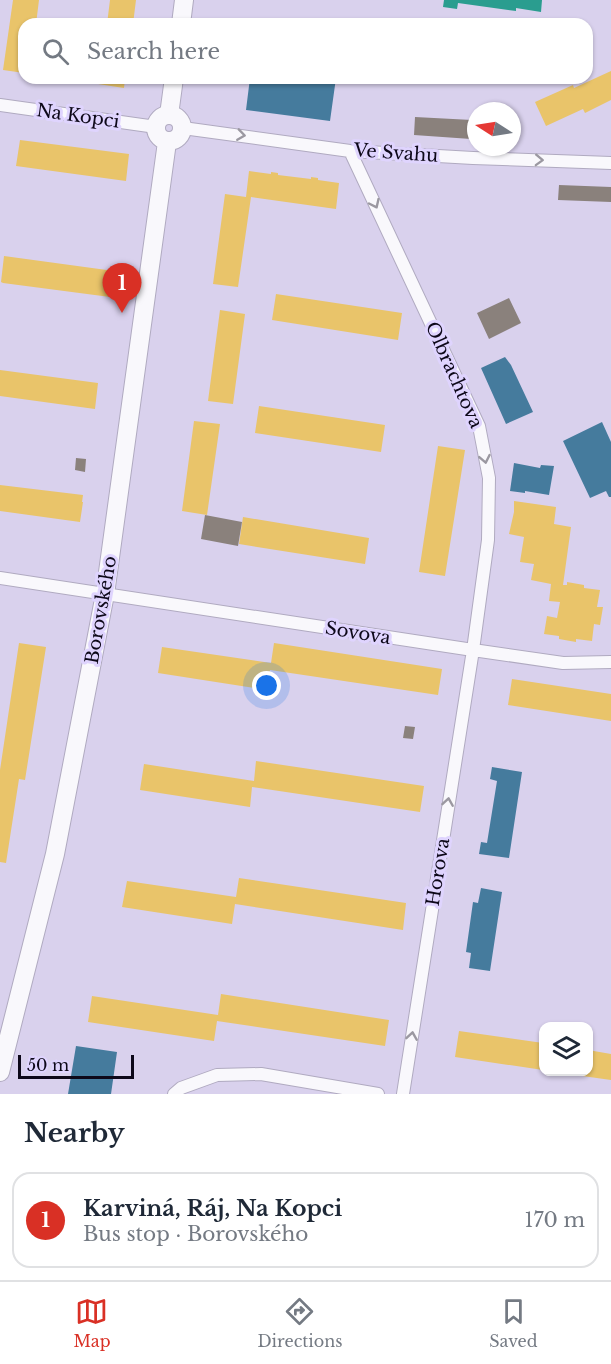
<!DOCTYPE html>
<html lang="en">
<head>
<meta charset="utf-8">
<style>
  body { margin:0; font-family:"Libre Baskerville",serif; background:#f6f6f7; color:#1f2937 }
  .controls { position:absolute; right:18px; bottom:18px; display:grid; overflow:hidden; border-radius:12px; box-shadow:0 2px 4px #0004 }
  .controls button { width:54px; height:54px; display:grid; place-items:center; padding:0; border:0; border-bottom:2px solid #e0e1e3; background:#fff; color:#1f2937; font:30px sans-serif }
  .compass { position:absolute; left:467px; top:102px; width:54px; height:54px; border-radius:50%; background:#fff; box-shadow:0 2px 4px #0004; rotate:282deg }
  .scale { position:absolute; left:18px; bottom:15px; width:116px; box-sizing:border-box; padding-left:6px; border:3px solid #0d0819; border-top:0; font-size:16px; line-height:21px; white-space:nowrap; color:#0d0819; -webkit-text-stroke:4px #dfd4fe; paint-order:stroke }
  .you { position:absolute; left:267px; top:686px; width:21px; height:21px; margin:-15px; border:4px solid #fff; border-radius:50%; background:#1a73e8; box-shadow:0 0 0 9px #1a73e833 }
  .badge { display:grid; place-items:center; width:39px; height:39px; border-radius:50%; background:#d93025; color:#fff; font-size:20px; font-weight:700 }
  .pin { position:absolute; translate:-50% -50px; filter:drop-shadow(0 2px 3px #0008) }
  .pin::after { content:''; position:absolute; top:32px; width:21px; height:18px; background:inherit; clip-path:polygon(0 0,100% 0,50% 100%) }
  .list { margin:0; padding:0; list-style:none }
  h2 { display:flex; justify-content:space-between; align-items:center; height:78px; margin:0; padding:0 24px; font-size:26px }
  h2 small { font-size:20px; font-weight:400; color:#747a83 }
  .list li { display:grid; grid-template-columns:39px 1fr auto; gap:18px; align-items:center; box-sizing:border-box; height:96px; margin:0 12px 12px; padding:0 12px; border:2px solid #e0e1e3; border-radius:18px }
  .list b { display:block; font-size:22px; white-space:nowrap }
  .list p { margin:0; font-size:20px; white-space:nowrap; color:#747a83 }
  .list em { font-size:20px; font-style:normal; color:#747a83 }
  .icon { flex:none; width:33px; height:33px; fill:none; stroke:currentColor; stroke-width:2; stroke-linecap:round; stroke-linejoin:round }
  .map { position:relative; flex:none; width:611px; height:1094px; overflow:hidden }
  .search { position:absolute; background:#fff; box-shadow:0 2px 4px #0004; left:18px; right:18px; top:18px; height:66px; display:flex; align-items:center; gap:15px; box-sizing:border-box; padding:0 21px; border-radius:18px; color:#747a83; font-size:22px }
  .sheet { height:186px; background:#fff }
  nav { display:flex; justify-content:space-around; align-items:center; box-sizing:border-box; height:84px; border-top:2px solid #e0e1e3; background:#fff; font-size:16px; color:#747a83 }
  nav a { display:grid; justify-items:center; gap:3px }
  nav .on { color:#d93025 }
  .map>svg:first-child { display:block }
  .homes { fill:#e9c46a }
  .schools { fill:#2a9d8f }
  .public { fill:#457b9d }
  .industry { fill:#8a817c }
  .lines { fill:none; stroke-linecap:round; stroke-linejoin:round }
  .minor-casing { stroke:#b0aac0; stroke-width:14 }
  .secondary-casing { stroke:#b0aac0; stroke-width:20 }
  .minor { stroke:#f9f8fc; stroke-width:12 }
  .secondary { stroke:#f9f8fc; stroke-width:18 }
  .oneway { stroke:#9b98a1 }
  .labels { text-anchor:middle; stroke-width:6; stroke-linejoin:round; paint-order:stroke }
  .street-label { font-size:18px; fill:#0d0819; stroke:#dfd4fe }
</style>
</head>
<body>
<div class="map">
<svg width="611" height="1094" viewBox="0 0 611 1094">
  <rect width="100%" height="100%" fill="#d9d1ed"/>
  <path class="homes" d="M13 0H39L36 24H24V73L3 70Z
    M110 0H136L133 24H107Z
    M611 71V100L585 113 583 109 546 126 535 102 573 85 574 88Z
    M99 78H125L124 88 98 84Z
    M20 140 129 154 126 181 16 166Z
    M249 171 271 174V172L278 173V175L311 179V177L318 178V180L339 183 336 209 251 197 238 287 213 284 225 194 246 197Z
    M4 256 114 271 110 297 3 283 1 282Z
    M276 294 402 313 398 340 272 320Z
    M220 310 245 314 233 404 208 401Z
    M0 370 98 383 95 409 0 396Z
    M259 406 385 425 381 452 255 433Z
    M194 421 220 424 207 515 182 511Z
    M438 446 465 450 445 576 419 572Z
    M0 485 83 495 82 502H83L80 522 0 511Z
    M514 501 556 507 554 524 571 527 563 585H567V582L584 585V588L600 590 597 607H603L600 625 594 624 592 641 576 639V642L559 639V636L544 634 547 616 557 618 560 602 549 601 551 584 531 580 534 564 520 562 524 537 509 534 514 512Z
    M243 517 369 538 365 564 239 544Z
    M19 643 46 647 25 780 19 779 6 863 0 862V770Z
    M274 643 442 669 438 695 270 670 267 690 158 673 162 647 271 663Z
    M512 679 611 694V721L508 705Z
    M256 761 424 786 420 812 252 787 250 807 140 790 144 764 254 781Z
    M239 878 406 903 403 930 235 904 232 924 122 907 127 881 236 897Z
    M221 994 389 1020 385 1046 217 1021 214 1041 88 1022 92 996 218 1015Z
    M459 1031 543 1043V1070L455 1057Z
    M588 1050 611 1054V1080L561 1073V1072H588Z"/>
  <path class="schools" d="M444 0H542L541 12 516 8V11L458 3 457 9 443 7Z"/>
  <path class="public" d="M250 78H336L330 121 246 110Z
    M505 357 511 365 533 412 506 424 481 368Z
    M602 422 611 442V497H609L606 491 590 498 563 441Z
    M514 463 540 468 541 465 554 466 549 495 525 491V493L510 491Z
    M492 767 522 772 509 858 479 854 481 842 487 843 497 781 490 779Z
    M481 888 502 892 490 971 469 968 471 953 466 952 473 902 478 903Z
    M76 1046 117 1052 111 1094H68Z"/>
  <path class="industry" d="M415 117 472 120 471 139 414 135Z
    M559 185 611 187V202L558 200Z
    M509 298 521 323 489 339 477 313Z
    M76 458 86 459 85 472 75 470Z
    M205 515 242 522 238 546 201 539Z
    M405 726 415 727 413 739 403 738Z"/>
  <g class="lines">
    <g class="minor-casing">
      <path id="minor" d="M0 105 156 127
        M183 128 350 151 473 158 611 163
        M350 151 479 426 489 478 488 540 473 650 403 1094
        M0 578 473 650 563 663 611 662
        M174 1094 181 1088 217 1075 261 1074 378 1094"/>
    </g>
    <g class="secondary-casing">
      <path id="secondary" d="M181 24 184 0
        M156 128a13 13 0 1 1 26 0a13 13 0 1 1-26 0Z
        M169 115 174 78
        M0 1072 55 854 105 594 167 142"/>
    </g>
    <use href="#minor" class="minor"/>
    <use href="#secondary" class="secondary"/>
  </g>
  <defs><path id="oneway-chevron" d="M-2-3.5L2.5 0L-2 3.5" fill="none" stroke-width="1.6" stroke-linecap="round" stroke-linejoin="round" transform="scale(1.5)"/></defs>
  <g class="oneway">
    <use href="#oneway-chevron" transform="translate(241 135) rotate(8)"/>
    <use href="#oneway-chevron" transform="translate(539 160) rotate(2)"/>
    <use href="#oneway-chevron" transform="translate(375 204) rotate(65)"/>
    <use href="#oneway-chevron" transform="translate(485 459) rotate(79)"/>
    <use href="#oneway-chevron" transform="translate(448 802) rotate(-81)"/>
    <use href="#oneway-chevron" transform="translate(412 1036) rotate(-81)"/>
  </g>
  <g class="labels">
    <g class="street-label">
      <text transform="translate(78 116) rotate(8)" y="6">Na Kopci</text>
      <text transform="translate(396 153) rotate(4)" y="6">Ve Svahu</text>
      <text transform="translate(454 375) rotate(66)" y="6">Olbrachtova</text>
      <text transform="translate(101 610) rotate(-80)" y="6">Borovského</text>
      <text transform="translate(358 633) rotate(9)" y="6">Sovova</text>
      <text transform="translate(438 872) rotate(-81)" y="6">Horova</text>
    </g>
  </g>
</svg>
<div class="controls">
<button><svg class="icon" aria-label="layers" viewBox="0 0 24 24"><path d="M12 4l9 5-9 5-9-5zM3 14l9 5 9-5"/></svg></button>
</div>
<svg class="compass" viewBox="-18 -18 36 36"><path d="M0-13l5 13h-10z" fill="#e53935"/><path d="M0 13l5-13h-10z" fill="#747a83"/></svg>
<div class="scale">50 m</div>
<div class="you"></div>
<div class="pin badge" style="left:122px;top:313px">1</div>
<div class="search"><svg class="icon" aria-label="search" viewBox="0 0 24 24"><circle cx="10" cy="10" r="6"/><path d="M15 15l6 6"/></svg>Search here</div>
</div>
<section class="sheet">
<h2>Nearby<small></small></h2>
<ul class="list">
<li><span class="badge">1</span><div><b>Karviná, Ráj, Na Kopci</b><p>Bus stop · Borovského</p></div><em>170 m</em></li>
</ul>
</section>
<nav>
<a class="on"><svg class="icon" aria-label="map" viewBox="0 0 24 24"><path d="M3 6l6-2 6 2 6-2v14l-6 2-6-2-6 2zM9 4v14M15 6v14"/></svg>Map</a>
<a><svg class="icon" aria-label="directions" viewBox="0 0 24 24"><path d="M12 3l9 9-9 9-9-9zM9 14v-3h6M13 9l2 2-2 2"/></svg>Directions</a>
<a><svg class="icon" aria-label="saved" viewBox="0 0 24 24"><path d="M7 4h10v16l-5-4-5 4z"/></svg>Saved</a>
</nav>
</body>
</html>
